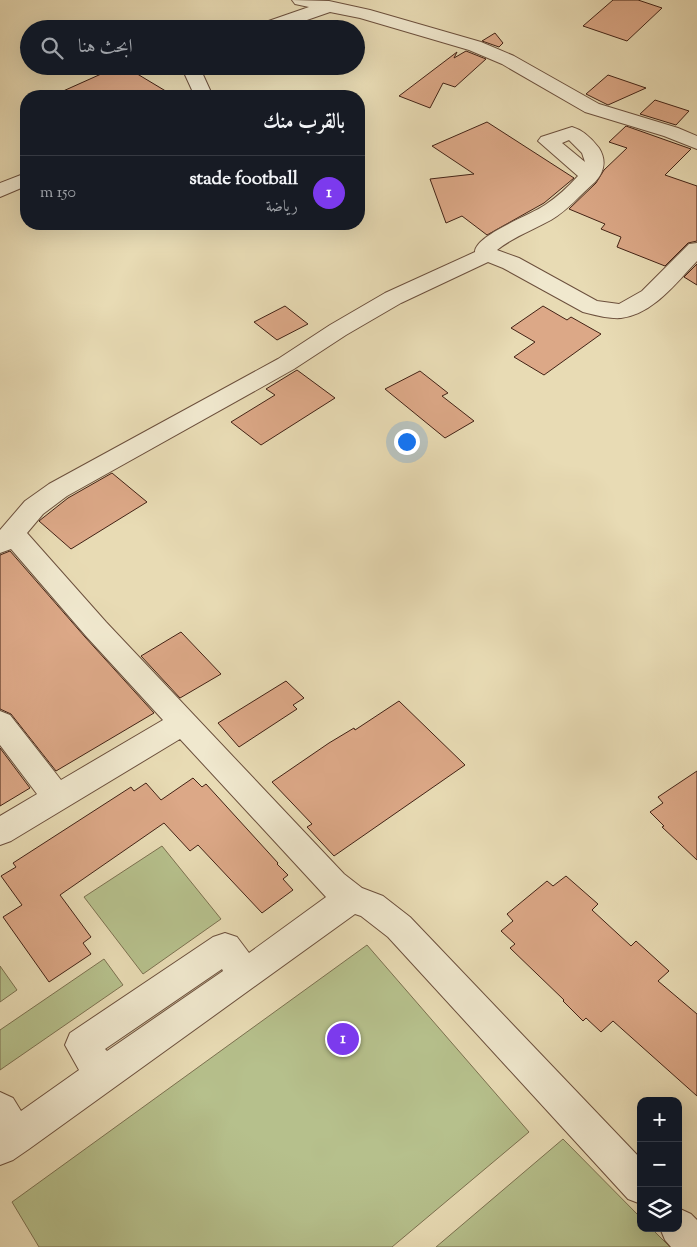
<!DOCTYPE html>
<html lang="ar">
<head>
<meta charset="utf-8">
<style>
  body { margin:0; font-family:"Sorts Mill Goudy",Amiri,serif; background:#20242c; color:#f1f3f6; direction:rtl }
  .controls { position:absolute; right:15px; bottom:15px; display:grid; overflow:hidden; border-radius:10px; box-shadow:0 5px 20px #0002 }
  .controls button { width:45px; height:45px; display:grid; place-items:center; padding:0; border:0; border-bottom:1px solid #363941; background:#171b24; color:#f1f3f6; font:25px sans-serif }
  .you { position:absolute; left:406px; top:441px; width:18px; height:18px; margin:-12px; border:4px solid #fff; border-radius:50%; background:#1a73e8; box-shadow:0 0 0 8px #1a73e833 }
  .badge { display:grid; place-items:center; width:32px; height:32px; border-radius:50%; background:#7c3aed; color:#fff; font-size:16px; font-weight:700 }
  .pin { position:absolute; translate:-50% -50%; border:2px solid #fff; box-shadow:0 1px 5px #0006 }
  .list { margin:0; padding:0; list-style:none }
  h2 { display:flex; justify-content:space-between; align-items:center; height:65px; margin:0; padding:0 20px; font-size:21px }
  h2 small { font-size:16px; font-weight:400; color:#9ea1a6 }
  .list li { display:grid; grid-template-columns:32px 1fr auto; gap:15px; align-items:center; box-sizing:border-box; height:75px; padding:0 20px; border-top:1px solid #363941 }
  .list b { display:block; font-size:19px; white-space:nowrap }
  .list p { margin:0; font-size:16px; white-space:nowrap; color:#9ea1a6 }
  .list em { font-size:16px; font-style:normal; color:#9ea1a6 }
  .icon { flex:none; width:28px; height:28px; fill:none; stroke:currentColor; stroke-width:2; stroke-linecap:round; stroke-linejoin:round }
  .map { position:relative; flex:none; width:697px; height:1247px; overflow:hidden; direction:ltr }
  .search { position:absolute; background:#171b24; box-shadow:0 5px 20px #0002; left:20px; top:20px; width:345px; height:55px; display:flex; align-items:center; gap:12px; box-sizing:border-box; padding:0 18px; border-radius:28px; color:#9ea1a6; font-size:19px }
  .panel { position:absolute; background:#171b24; box-shadow:0 5px 20px #0002; left:20px; top:90px; width:345px; height:140px; border-radius:20px; direction:rtl }
  .map>svg:first-child { display:block }
  .green { fill:#b6c08c; stroke:#7c7150 }
  .building { fill:#dca887; stroke:#422215 }
  .lines { fill:none; stroke-linecap:round; stroke-linejoin:round }
  .street-casing { stroke:#6c503d; stroke-width:2 }
  .street { fill:#f0e8ce; fill-rule:evenodd }
</style>
</head>
<body>
<div class="map">
<svg width="697" height="1247" viewBox="0 0 697 1247">
  <rect width="100%" height="100%" fill="#e8dbb4"/>
  <filter id="stains"><feTurbulence type="fractalNoise" baseFrequency=".004" numOctaves="4"/><feColorMatrix values="0 0 0 0 .2 0 0 0 0 .09 0 0 0 0 .02 0 0 0 .5 -.17"/></filter>
  <radialGradient id="worn" r=".72"><stop offset=".6" stop-color="#630" stop-opacity="0"/><stop offset="1" stop-color="#630" stop-opacity=".3"/></radialGradient>
  <path class="green" d="M162 846 221 919 143 974 84 897Z
    M367 945 529 1132 392 1247H39L12 1202Z
    M104 959 123 985 0 1070V1030Z
    M0 966 17 990 0 1002Z
    M563 1139 641 1218V1228H651L670 1247H436Z"/>
  <path class="building" d="M613 0H638L662 8 627 41 583 26Z
    M495 33 503 43 499 47 482 41Z
    M466 51 486 59 455 87 443 83 430 108 399 96 457 52 454 58Z
    M119 66H124L174 96H52Z
    M608 75 646 88 608 105 586 94Z
    M655 100 689 111 676 125 640 114Z
    M487 122 574 178 544 203 487 235 462 216 446 223 430 179 474 174 432 146Z
    M626 126 691 149 665 175 697 186V241L688 243 665 266 617 247 621 237 601 229 605 224 569 209 596 183 604 170 627 148 609 142Z
    M697 264V285L684 277Z
    M285 306 308 324 277 340 254 322Z
    M543 306 567 320 571 317 601 334 544 375 514 357 535 342 511 328Z
    M297 370 335 398 261 445 231 422 275 395 266 389Z
    M420 371 448 393 442 396 474 421 445 438 385 389Z
    M112 473 147 502 71 549 39 521 68 498Z
    M10 551 85 637 154 713 56 771 11 714 0 709V555Z
    M181 632 221 674 180 698 141 656Z
    M286 681 304 698 293 705 297 709 239 747 218 723Z
    M399 701 465 765 334 856 307 827 312 824 272 782 329 743 354 728 355 730Z
    M0 748 30 788 0 806Z
    M697 771V860L662 827 664 826 650 812 663 803 658 797Z
    M193 778 202 787 206 784 278 863 277 864 288 875 283 879 293 890 262 913 198 845 190 851 164 823 60 895 91 937 83 943 91 954 49 982 3 917 22 905 1 876 16 867 13 863 131 787 134 791 146 783 161 800Z
    M566 876 598 904 592 910 631 946 636 941 669 971 658 981 697 1014V1096L613 1021 601 1032 586 1018 583 1021 563 1001 564 1000 510 948 515 944 501 931 513 921 507 914 547 881 553 886Z"/>
  <g class="lines">
    <g class="street-casing">
      <path id="street" d="M292 0 329 1 370 10 481 42 514 56 599 104 678 128 697 136V149L664 136 585 112 502 64 469 50 360 18 330 12 281 29H254L257 25 309 7 295 4Z
        M181 66H199L210 90 206 96H188L192 90Z
        M572 127C583 130 592 139 599 148 607 161 604 172 595 182 580 195 568 210 551 220 533 230 513 237 497 250L519 258 597 301 619 304 642 291 689 244 697 243V261C676 283 653 314 621 318 610 319 594 315 583 312L503 268 488 262 401 303 346 335 294 369 67 496 43 514 27 533 106 622 344 874 362 888 383 896 410 917 641 1159V1204L628 1199 388 937 361 916 355 914 29 1149 13 1160 0 1165V1092L13 1098 21 1111 79 1070 65 1045 70 1033 213 937 225 933 237 937 249 953 326 897 180 739 11 841 0 845V816L37 794 0 745V711L10 715 61 780 163 720 86 636 11 549 0 553V530L25 501 49 484 278 359 330 325 385 293 475 252C475 235 531 215 545 205 557 197 568 187 578 176L538 141 541 137ZM569 140 582 153 585 162 562 143ZM222 969 223 971 107 1051 105 1049Z
        M26 173V186L0 197V183Z
        M678 1208 691 1214 697 1220V1247H671L665 1240 660 1228H678Z"/>
    </g>
    <use href="#street" class="street"/>
  </g>
  <rect width="100%" height="100%" filter="url(#stains)"/>
  <rect width="100%" height="100%" fill="url(#worn)"/>
</svg>
<div class="controls">
<button>+</button>
<button>−</button>
<button><svg class="icon" aria-label="layers" viewBox="0 0 24 24"><path d="M12 4l9 5-9 5-9-5zM3 14l9 5 9-5"/></svg></button>
</div>
<div class="you"></div>
<div class="pin badge" style="left:343px;top:1039px">1</div>
<div class="search"><svg class="icon" aria-label="search" viewBox="0 0 24 24"><circle cx="10" cy="10" r="6"/><path d="M15 15l6 6"/></svg>ابحث هنا</div>
<section class="panel">
<h2>بالقرب منك<small></small></h2>
<ul class="list">
<li><span class="badge">1</span><div><b>stade football</b><p>رياضة</p></div><em>150 m</em></li>
</ul>
</section>
</div>
</body>
</html>
